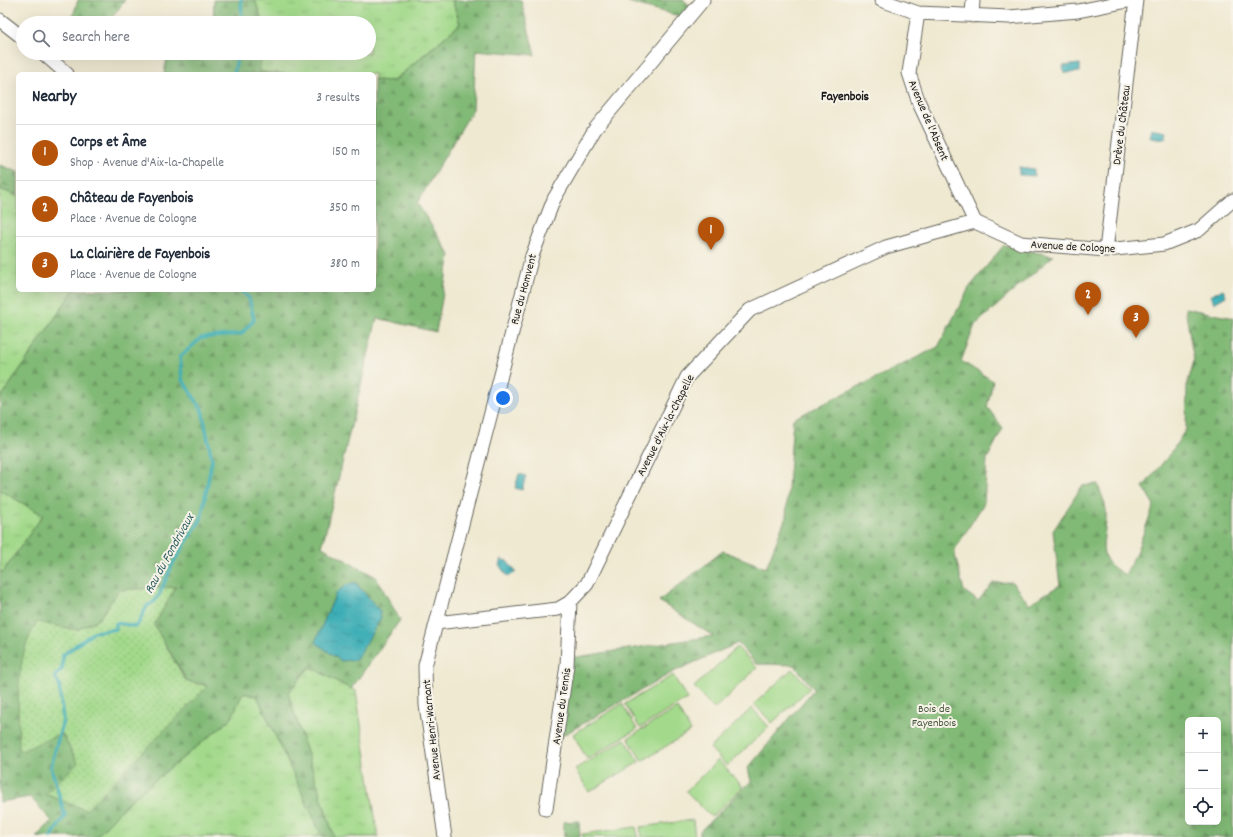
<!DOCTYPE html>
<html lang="en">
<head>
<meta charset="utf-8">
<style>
  body { margin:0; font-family:Dekko,sans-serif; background:#f2f2f3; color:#1f2937 }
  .controls { position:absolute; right:12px; bottom:12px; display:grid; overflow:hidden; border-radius:6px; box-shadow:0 4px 16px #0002 }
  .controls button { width:36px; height:36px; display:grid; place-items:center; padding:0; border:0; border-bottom:1px solid #e0e1e3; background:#fff; color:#1f2937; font:20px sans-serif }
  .you { position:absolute; left:503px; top:398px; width:14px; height:14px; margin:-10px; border:3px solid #fff; border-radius:50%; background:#1a73e8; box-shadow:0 0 0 6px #1a73e833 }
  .badge { display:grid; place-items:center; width:26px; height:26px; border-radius:50%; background:#b45309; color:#fff; font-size:13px; font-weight:700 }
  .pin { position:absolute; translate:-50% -33px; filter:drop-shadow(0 1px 2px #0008) }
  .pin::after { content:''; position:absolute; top:21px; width:14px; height:12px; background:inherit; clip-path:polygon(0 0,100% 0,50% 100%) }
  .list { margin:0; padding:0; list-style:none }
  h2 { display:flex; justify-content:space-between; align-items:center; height:52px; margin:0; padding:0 16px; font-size:17px }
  h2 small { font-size:13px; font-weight:400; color:#747a83 }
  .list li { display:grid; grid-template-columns:26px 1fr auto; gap:12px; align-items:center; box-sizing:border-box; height:56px; padding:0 16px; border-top:1px solid #e0e1e3 }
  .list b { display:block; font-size:15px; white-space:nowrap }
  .list p { margin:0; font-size:13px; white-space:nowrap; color:#747a83 }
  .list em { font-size:13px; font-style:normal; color:#747a83 }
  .icon { flex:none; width:22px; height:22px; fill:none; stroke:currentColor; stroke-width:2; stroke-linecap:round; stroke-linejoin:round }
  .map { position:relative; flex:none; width:1233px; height:837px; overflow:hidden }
  .search { position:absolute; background:#fff; box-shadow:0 4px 16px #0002; left:16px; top:16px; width:360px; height:44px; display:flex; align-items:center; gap:10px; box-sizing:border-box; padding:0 14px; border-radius:22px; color:#747a83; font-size:15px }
  .panel { position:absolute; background:#fff; box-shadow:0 4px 16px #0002; left:16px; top:72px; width:360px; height:220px; border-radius:6px }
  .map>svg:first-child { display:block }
  .grass { fill:url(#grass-tufts); stroke:#5f7a53 }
  .forest { fill:url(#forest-firs); stroke:#4e6a49; fill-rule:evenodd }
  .garden { fill:url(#garden-dots); stroke:#5f7a53 }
  .pitch { fill:#a2d98a; stroke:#5f7a53 }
  .water { fill:url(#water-ripples); stroke:#2c6569 }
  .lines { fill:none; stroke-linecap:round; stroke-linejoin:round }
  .stream { stroke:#3caeb6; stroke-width:3.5 }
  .minor-casing { stroke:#66645b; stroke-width:15 }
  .minor { stroke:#fff; stroke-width:13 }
  .labels { text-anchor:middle; stroke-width:4; stroke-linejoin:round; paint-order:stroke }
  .street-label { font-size:12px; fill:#1c1c1c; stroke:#f7f3e8 }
  .park-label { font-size:12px; fill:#44553d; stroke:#f7f3e8 }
  .neighbourhood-label { font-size:13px; font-weight:bold; fill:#1c1c1c; stroke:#f7f3e8 }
  .water-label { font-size:13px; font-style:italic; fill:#2a5e61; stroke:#f7f3e8 }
</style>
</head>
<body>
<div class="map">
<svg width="1233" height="837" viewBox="0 0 1233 837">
  <defs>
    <pattern id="grass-tufts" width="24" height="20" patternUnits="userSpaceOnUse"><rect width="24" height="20" fill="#a2d98a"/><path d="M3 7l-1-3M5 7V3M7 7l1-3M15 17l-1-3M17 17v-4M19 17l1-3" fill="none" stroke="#8bba76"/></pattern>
    <pattern id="forest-firs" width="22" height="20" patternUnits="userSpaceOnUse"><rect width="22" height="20" fill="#81b976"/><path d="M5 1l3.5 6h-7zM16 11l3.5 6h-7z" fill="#6f9e66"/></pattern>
    <pattern id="garden-dots" width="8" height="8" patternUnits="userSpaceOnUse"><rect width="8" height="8" fill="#a2d98a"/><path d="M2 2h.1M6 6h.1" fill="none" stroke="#8bba76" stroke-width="1.8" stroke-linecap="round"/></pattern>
    <pattern id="water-ripples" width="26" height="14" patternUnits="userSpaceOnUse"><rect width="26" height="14" fill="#3caeb6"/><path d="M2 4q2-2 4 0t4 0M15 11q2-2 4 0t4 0" fill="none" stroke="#328d93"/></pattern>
  </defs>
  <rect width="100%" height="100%" fill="#f7f3e8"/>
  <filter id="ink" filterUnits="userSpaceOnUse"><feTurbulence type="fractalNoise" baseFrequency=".025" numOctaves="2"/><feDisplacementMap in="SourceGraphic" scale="8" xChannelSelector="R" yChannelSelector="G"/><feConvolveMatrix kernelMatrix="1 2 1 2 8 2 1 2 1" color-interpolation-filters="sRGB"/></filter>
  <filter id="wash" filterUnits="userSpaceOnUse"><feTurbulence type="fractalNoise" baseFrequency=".012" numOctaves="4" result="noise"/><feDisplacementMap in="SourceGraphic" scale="16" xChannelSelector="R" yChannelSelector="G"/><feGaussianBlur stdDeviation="0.9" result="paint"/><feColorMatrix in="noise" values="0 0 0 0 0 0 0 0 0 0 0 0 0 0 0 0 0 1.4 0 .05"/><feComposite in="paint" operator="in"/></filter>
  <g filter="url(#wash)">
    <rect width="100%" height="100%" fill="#efe9d1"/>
    <path class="grass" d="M255 0H452L460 24 393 81 374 80V74H293L260 72 261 53H369V23H263Z
      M0 189 18 196V290H74L0 399Z
      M0 490 43 515 3 572 0 571Z
      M310 667 356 691 378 837H334L288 693Z
      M242 693 257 696 321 832 316 837H96L128 802 231 719Z"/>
    <path class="forest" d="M78 0H125L108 23H81L72 19Z
      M214 0H255L263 23H213Z
      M452 0H521L535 55 476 50 473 109 417 203 450 255 436 332 377 318 322 547 376 577 400 620 351 689 310 667 288 693 334 837H316L320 832 257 696 243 693 231 719 128 802 96 837H36L52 821 30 797 0 802V571L3 572 43 515 0 490V399L74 290H374V80L394 81 460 24ZM176 587 154 625 187 681 208 686 78 763 62 733 19 751 77 630 99 619 119 590Z
      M620 0H684L691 7 683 17Z
      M168 53H261L260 72 293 74H164Z
      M0 165 18 172V196L0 189Z
      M1004 245 1053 256 975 325 961 361 993 381 987 407 1003 428 987 459 984 503 954 551 964 591 978 601 993 583 1012 582 1029 604 1060 585 1053 531 1082 486 1098 484C1100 493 1106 503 1106 511 1108 541 1090 556 1125 575L1136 553 1154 505 1143 487 1170 454 1186 429 1187 385 1194 361 1185 308 1233 318V837H700V831L751 781 748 768 814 689 794 665 756 664 738 643 673 672 558 738 570 658 713 636 659 601 723 551 766 568 786 517 793 419 938 347 969 288ZM1188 720H1218V822H1188Z
      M579 821 580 837H564L563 822Z"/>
    <path class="garden" d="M176 587 154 625 186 681 208 686 86 810 45 794 78 763 62 733 19 752C19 709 13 659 37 622L77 630 99 619 119 590Z"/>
    <path class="pitch" d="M737 647 757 668 714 709 694 687Z
      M792 669 810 688 772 723 754 704Z
      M673 675 687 699 640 728 625 704Z
      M622 704 637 729 587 759 573 734Z
      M677 708 691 731 642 761 628 738Z
      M752 708 769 727 727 766 710 748Z
      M625 739 639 762 589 792 575 769Z
      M718 760 743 787 711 817 686 791Z
      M693 820 695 837H642L640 827Z
      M636 827 638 837H583L582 834Z"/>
    <path class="water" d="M1080 64V72L1064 73 1063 66Z
      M1152 129 1167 132 1165 139 1150 137Z
      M1019 167 1034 169V176L1019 175Z
      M1223 289 1226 296 1214 303 1210 296Z
      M519 474 526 476 522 490 515 488Z
      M502 559 504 561 506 560 516 572 508 577 499 565Z
      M355 582 380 611 381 618 356 660 341 661 315 642 336 593 346 585Z"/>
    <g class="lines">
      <path class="stream" d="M241 0 242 23
        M234 74 238 53
        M51 837 65 816 51 767 63 720 59 684 55 676 62 669 63 655 94 632 116 629V623C124 623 130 627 137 626L147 606 154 602 159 595 173 563 201 519 212 460 202 410 182 379 180 357 201 338 241 334 254 320 249 298 240 290"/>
    </g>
  </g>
  <g filter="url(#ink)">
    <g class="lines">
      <g class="minor-casing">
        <path id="minor" d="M881 0 918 13 1009 17 1078 11 1133 0
          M918 13 909 73 919 103 975 222
          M972 16 973 0
          M0 20 23 38
          M43 53 67 74
          M975 222 1021 243 1106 250 1164 244 1199 230 1233 200
          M1106 250 1136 0
          M436 623 558 609 570 602 587 584 687 377 750 310 886 247 975 222
          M546 809 567 665 570 602
          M445 837 426 705 425 666 532 256 554 199 595 129 703 0"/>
      </g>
      <use href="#minor" class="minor"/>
    </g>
  </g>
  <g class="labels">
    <g class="street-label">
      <text transform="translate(929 120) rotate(67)" y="4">Avenue de l'Absent</text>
      <text transform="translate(1121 125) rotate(-83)" y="4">Drève du Château</text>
      <text transform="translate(1073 246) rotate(3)" y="4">Avenue de Cologne</text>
      <text transform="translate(523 289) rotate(-75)" y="4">Rue du Homvent</text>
      <text transform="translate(665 425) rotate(-63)" y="4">Avenue d'Aix-la-Chapelle</text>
      <text transform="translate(561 706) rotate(-82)" y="4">Avenue du Tennis</text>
      <text transform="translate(431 730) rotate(-96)" y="4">Avenue Henri-Warnant</text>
    </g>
    <g class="park-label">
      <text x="934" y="712">Bois de<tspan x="934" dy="14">Fayenbois</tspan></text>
    </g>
    <g class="neighbourhood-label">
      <text x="845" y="100">Fayenbois</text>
    </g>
    <g class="water-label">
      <text transform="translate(168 553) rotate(-61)" y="5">Rau du Fondrivaux</text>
    </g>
  </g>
</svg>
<div class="controls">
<button>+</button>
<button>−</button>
<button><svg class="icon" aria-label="locate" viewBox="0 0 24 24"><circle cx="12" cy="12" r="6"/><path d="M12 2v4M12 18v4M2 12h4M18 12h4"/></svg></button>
</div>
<div class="you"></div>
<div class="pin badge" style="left:711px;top:250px">1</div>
<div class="pin badge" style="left:1088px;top:315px">2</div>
<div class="pin badge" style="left:1136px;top:338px">3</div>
<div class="search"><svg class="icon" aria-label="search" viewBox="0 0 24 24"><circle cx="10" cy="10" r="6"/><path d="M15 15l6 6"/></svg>Search here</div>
<section class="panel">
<h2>Nearby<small>3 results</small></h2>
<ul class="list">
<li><span class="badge">1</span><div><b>Corps et Âme</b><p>Shop · Avenue d'Aix-la-Chapelle</p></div><em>150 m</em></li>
<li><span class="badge">2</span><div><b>Château de Fayenbois</b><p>Place · Avenue de Cologne</p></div><em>350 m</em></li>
<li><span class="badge">3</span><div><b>La Clairière de Fayenbois</b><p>Place · Avenue de Cologne</p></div><em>380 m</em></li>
</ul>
</section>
</div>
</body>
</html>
